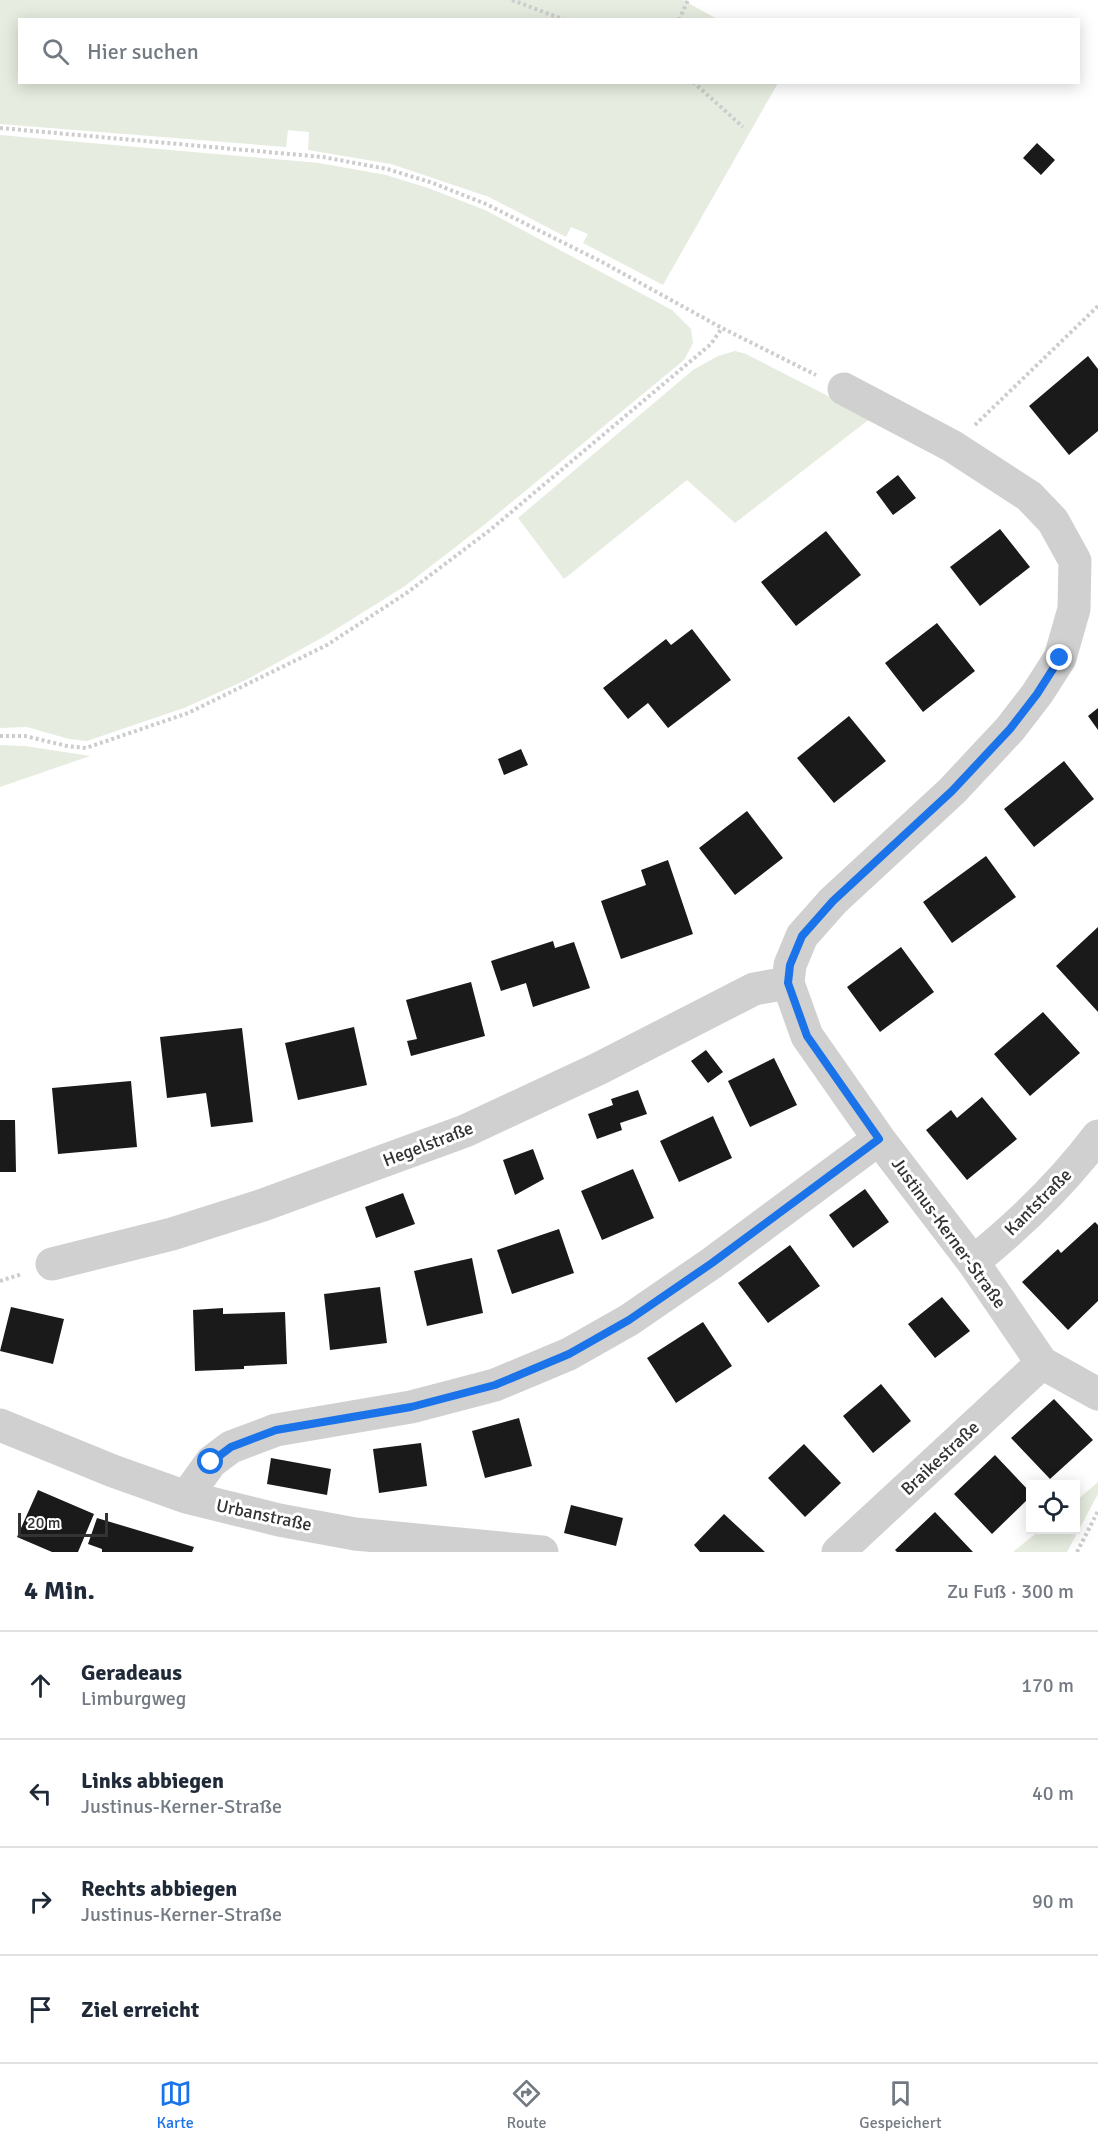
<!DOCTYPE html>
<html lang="de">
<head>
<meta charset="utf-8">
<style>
  body { margin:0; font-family:Signika,sans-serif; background:#f2f2f3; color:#1f2937 }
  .controls { position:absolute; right:18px; bottom:18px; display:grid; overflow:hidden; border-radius:0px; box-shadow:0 3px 15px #0003 }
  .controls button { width:54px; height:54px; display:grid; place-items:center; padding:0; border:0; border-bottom:2px solid #e0e1e3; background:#fff; color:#1f2937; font:30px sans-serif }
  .scale { position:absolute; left:18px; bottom:15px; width:90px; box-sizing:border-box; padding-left:6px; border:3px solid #333; border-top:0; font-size:16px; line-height:21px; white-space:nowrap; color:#333; -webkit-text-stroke:4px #fff; paint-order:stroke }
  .stop { position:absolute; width:18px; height:18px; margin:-14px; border:4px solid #1a73e8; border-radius:50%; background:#fff }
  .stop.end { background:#1a73e8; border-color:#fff; box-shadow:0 2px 6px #0008 }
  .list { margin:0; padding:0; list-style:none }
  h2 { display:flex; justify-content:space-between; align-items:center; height:78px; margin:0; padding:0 24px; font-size:26px }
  h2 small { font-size:20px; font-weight:400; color:#747a83 }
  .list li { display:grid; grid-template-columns:39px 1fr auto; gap:18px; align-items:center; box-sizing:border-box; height:108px; padding:0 24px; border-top:2px solid #e0e1e3 }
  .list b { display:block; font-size:22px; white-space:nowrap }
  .list p { margin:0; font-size:20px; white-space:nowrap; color:#747a83 }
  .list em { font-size:20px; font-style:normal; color:#747a83 }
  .icon { flex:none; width:33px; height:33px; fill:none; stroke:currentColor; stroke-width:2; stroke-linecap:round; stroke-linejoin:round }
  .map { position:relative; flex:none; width:1098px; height:1552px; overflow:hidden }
  .search { position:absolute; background:#fff; box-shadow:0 3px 15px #0003; left:18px; right:18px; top:18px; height:66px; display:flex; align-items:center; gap:15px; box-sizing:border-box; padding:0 21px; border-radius:0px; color:#747a83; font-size:22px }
  .sheet { height:510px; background:#fff }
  nav { display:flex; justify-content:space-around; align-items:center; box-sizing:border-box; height:84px; border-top:2px solid #e0e1e3; background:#fff; font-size:16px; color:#747a83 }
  nav a { display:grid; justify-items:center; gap:3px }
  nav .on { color:#1a73e8 }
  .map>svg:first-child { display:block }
  .green { fill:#e6ecdf }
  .building { fill:#1a1a1a }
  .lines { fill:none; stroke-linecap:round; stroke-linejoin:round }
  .path { stroke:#cdcdcd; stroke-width:4; stroke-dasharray:3 3; stroke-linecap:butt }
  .minor { stroke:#d0d0d0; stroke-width:33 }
  .route { stroke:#1a73e8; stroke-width:8 }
  .labels { text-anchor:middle; stroke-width:6; stroke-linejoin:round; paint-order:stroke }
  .street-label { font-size:18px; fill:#333; stroke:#fff }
</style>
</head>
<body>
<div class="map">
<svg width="1098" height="1552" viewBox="0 0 1098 1552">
  <rect width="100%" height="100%" fill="#fff"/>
  <path class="green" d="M0 0H683L717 19 20 20V82L778 83 663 285 583 243 588 234 571 227 566 237 489 197 391 164 308 150 309 132 288 130 286 147 0 124Z
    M0 135 319 163 386 175 428 188 485 210 672 310 691 329 693 343 684 360 484 525 405 586 325 636 246 680 184 708 87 741 69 739 27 727 0 728Z
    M735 351 746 354 871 418 735 523 687 480 564 579 518 518 693 370 718 356Z
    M0 745 25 746 90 756 0 787Z
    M1098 1482V1494L1067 1552H1013L1040 1530H1076V1501Z"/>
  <path class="building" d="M1037 143 1055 160 1041 175 1023 158Z
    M1088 356 1098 369V431L1069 455 1029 406Z
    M898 475 916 498 893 515 876 492Z
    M1000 529 1030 567 980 606 950 567Z
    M826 531 861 575 796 626 761 582Z
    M937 623 975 671 923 712 885 663Z
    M692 629 731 680 668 728 648 703 628 719 603 688 666 639 671 645Z
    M1098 708V730L1088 716Z
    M849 716 886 761 834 803 797 758Z
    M521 749 528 765 504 775 498 759Z
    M1064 761 1094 799 1034 847 1004 809Z
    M747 811 783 858 735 895 699 848Z
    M986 856 1016 897 952 943 923 902Z
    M668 860 693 934 621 959 601 901 646 885 641 870Z
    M1098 927V1012L1056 966Z
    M553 941 555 948 574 942 590 988 533 1007 526 983 501 991 491 961Z
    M901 947 934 992 880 1032 847 987Z
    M471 982 485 1036 411 1056 407 1041 417 1039 406 1000Z
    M1043 1012 1080 1053 1030 1096 994 1054Z
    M354 1027 367 1085 298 1100 285 1043Z
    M242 1028 253 1122 211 1127 206 1093 167 1098 160 1037Z
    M706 1050 723 1072 708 1083 691 1061Z
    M774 1058 797 1105 750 1127 728 1081Z
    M131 1081 137 1147 58 1154 52 1088Z
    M638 1090 647 1114 620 1123 622 1130 597 1139 588 1114 613 1105 611 1099Z
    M982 1097 1017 1139 967 1180 926 1130 951 1110 957 1118Z
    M713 1116 732 1158 679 1182 660 1141Z
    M0 1120H15L16 1172H0Z
    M533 1149 544 1179 515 1195 503 1160Z
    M633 1169 654 1218 602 1240 581 1191Z
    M865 1189 889 1222 853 1248 829 1215Z
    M403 1193 415 1224 376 1238 365 1207Z
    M1095 1222 1098 1225V1301L1068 1330 1022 1282 1058 1249 1061 1253Z
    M559 1229 574 1273 512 1294 497 1250Z
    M790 1245 820 1286 768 1323 738 1283Z
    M472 1258 483 1313 427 1326 414 1271Z
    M380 1287 387 1343 330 1350 324 1294Z
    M942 1297 970 1331 935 1358 908 1324Z
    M11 1307 64 1319 53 1364 0 1351Z
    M223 1308V1314L285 1312 287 1364 244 1366V1369L195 1371 193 1310Z
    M703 1322 732 1366 676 1403 647 1358Z
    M881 1384 911 1421 873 1453 843 1416Z
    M1054 1399 1093 1440 1050 1479 1011 1438Z
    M519 1418 532 1466 485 1478 472 1431Z
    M421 1443 427 1486 379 1493 373 1449Z
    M804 1444 841 1483 805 1517 768 1478Z
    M995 1455 1030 1492V1497L992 1534 954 1494Z
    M271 1458 331 1469 327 1495 267 1484Z
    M38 1490 94 1514 78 1552H52L17 1537Z
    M571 1505 623 1518 616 1546 564 1533Z
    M935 1512 973 1552H897L895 1550Z
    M724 1514 765 1552H700L694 1545Z
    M97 1518 194 1547 192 1552H102V1549L88 1544Z"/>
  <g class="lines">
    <path class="path" d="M512 0 565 20
      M679 20 688 0
      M693 82 743 127
      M0 128 323 157 387 169 430 182 486 204 602 262 722 328 816 375
      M975 425 1098 306
      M0 736H25L67 746 86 748 188 713 327 645 408 592 490 530 686 365 711 344 722 328
      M0 1281 22 1274
      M1077 1552 1098 1511"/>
    <path class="minor" d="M844 389 952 446 1029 496 1053 521 1075 561 1074 609 1060 658 1037 694 1010 729 952 791 833 901 802 936 790 965 788 983 807 1036 879 1139 973 1262 1042 1363 1098 1394
      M973 1262C1019 1225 1062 1184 1098 1136
      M52 1264 172 1234 263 1205 465 1131 598 1069 754 989 788 983
      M0 1425 113 1471 186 1497 279 1520 355 1534 542 1552
      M186 1497 211 1462 231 1447 276 1430 411 1407 495 1385 569 1354 629 1320 712 1263 879 1139
      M838 1552 1042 1363"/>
  </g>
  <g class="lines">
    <path class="route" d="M211 1462 231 1447 276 1430 411 1407 495 1385 569 1354 629 1320 712 1263 879 1139 807 1036 788 983 790 965 802 936 833 901 952 791 1010 729 1037 694 1060 658"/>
  </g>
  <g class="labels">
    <g class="street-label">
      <text transform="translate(428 1144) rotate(-21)" y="6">Hegelstraße</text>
      <text transform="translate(1038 1202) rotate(-45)" y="6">Kantstraße</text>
      <text transform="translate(949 1233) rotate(54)" y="6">Justinus-Kerner-Straße</text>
      <text transform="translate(940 1458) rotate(-43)" y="6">Braikestraße</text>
      <text transform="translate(264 1515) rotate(12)" y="6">Urbanstraße</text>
    </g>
  </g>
</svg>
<div class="controls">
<button><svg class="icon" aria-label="locate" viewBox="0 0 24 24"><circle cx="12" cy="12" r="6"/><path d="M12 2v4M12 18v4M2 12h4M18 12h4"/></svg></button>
</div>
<div class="scale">20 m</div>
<div class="stop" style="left:211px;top:1462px"></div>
<div class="stop end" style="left:1060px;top:658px"></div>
<div class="search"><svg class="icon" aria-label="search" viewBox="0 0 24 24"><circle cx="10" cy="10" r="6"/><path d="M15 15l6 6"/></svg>Hier suchen</div>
</div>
<section class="sheet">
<h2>4 Min.<small>Zu Fuß · 300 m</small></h2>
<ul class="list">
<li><svg class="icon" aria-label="ahead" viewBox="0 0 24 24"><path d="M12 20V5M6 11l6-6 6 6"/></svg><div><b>Geradeaus</b><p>Limburgweg</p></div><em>170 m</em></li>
<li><svg class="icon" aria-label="left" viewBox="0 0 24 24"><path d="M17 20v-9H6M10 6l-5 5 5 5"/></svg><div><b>Links abbiegen</b><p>Justinus-Kerner-Straße</p></div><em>40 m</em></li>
<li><svg class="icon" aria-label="right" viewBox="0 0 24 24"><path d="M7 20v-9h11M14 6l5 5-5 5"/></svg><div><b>Rechts abbiegen</b><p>Justinus-Kerner-Straße</p></div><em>90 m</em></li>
<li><svg class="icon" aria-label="arrive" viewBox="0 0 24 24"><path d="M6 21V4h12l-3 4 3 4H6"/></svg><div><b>Ziel erreicht</b></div></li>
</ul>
</section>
<nav>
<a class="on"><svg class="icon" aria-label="map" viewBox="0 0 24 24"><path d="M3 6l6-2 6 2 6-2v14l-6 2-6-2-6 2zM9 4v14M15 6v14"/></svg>Karte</a>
<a><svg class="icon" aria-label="directions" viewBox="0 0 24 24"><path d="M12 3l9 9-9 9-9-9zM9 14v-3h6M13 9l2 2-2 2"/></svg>Route</a>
<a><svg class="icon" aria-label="saved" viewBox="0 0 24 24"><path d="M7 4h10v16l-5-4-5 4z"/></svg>Gespeichert</a>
</nav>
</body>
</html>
